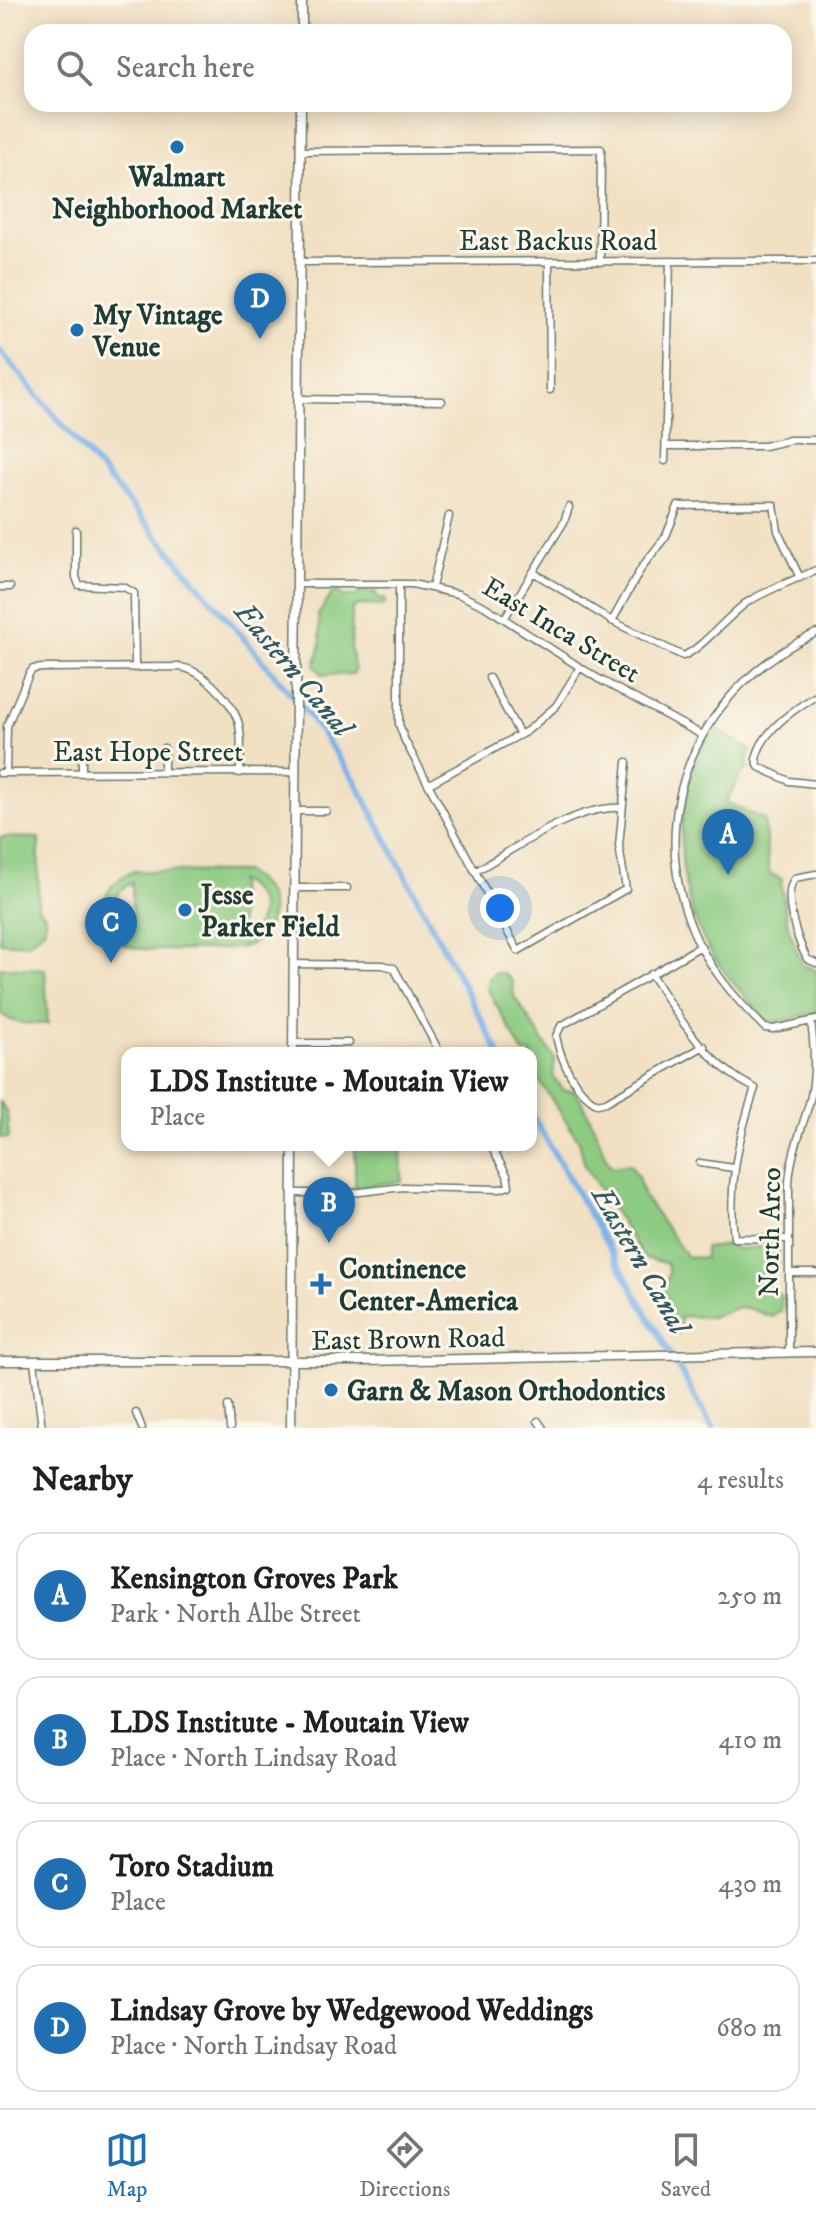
<!DOCTYPE html>
<html lang="en">
<head>
<meta charset="utf-8">
<style>
  body { margin:0; font-family:"IM FELL DW Pica",serif; background:#f2f2f2; color:#202124 }
  .you { position:absolute; left:500px; top:908px; width:28px; height:28px; margin:-20px; border:6px solid #fff; border-radius:50%; background:#1a73e8; box-shadow:0 0 0 12px #1a73e833 }
  .badge { display:grid; place-items:center; width:52px; height:52px; border-radius:50%; background:#1f6fb2; color:#fff; font-size:26px; font-weight:700 }
  .pin { position:absolute; translate:-50% -66px; filter:drop-shadow(0 2px 4px #0008) }
  .pin::after { content:''; position:absolute; top:42px; width:28px; height:24px; background:inherit; clip-path:polygon(0 0,100% 0,50% 100%) }
  .popup { position:absolute; left:121px; top:1047px; width:416px; height:104px; box-sizing:border-box; display:grid; place-content:center; border-radius:16px; background:#fff; filter:drop-shadow(0 2px 6px #0005); font-size:26px; white-space:nowrap; color:#757577 }
  .popup b { font-size:30px; color:#202124 }
  .popup::after { content:''; position:absolute; left:50%; top:100%; margin-left:-16px; border:16px solid transparent; border-top-color:#fff }
  .list { margin:0; padding:0; list-style:none }
  h2 { display:flex; justify-content:space-between; align-items:center; height:104px; margin:0; padding:0 32px; font-size:34px }
  h2 small { font-size:26px; font-weight:400; color:#757577 }
  .list li { display:grid; grid-template-columns:52px 1fr auto; gap:24px; align-items:center; box-sizing:border-box; height:128px; margin:0 16px 16px; padding:0 16px; border:2px solid #e0e0e0; border-radius:24px }
  .list b { display:block; font-size:30px; white-space:nowrap }
  .list p { margin:0; font-size:26px; white-space:nowrap; color:#757577 }
  .list em { font-size:26px; font-style:normal; color:#757577 }
  .icon { flex:none; width:44px; height:44px; fill:none; stroke:currentColor; stroke-width:2; stroke-linecap:round; stroke-linejoin:round }
  .map { position:relative; flex:none; width:816px; height:1428px; overflow:hidden }
  .search { position:absolute; background:#fff; box-shadow:0 4px 20px #0003; left:24px; right:24px; top:24px; height:88px; display:flex; align-items:center; gap:20px; box-sizing:border-box; padding:0 28px; border-radius:24px; color:#757577; font-size:30px }
  .sheet { height:680px; background:#fff }
  nav { display:flex; justify-content:space-around; align-items:center; box-sizing:border-box; height:112px; border-top:2px solid #e0e0e0; background:#fff; font-size:22px; color:#757577 }
  nav a { display:grid; justify-items:center; gap:4px }
  nav .on { color:#1f6fb2 }
  .map>svg:first-child { display:block }
  .green { fill:#8dcb82; stroke:#56845b; stroke-width:2; fill-rule:evenodd }
  .lines { fill:none; stroke-linecap:round; stroke-linejoin:round }
  .canal { stroke:#7ab2ea; stroke-width:6 }
  .minor-casing { stroke:#687666; stroke-width:9 }
  .secondary-casing { stroke:#687666; stroke-width:11 }
  .minor { stroke:#fff; stroke-width:6 }
  .secondary { stroke:#fff; stroke-width:8 }
  .poi-dot { fill:#1f6fb2; stroke:#fbf7ec; stroke-width:3 }
  .labels { text-anchor:middle; stroke-width:6; stroke-linejoin:round; paint-order:stroke }
  .poi-label { font-size:28px; font-weight:bold; fill:#1f3d34; stroke:#fbf7ec; text-anchor:start }
  .street-label { font-size:28px; fill:#1f3d34; stroke:#fbf7ec }
  .water-label { font-size:30px; font-style:italic; fill:#365a62; stroke:#fbf7ec }
</style>
</head>
<body>
<div class="map">
<svg width="816" height="1428" viewBox="0 0 816 1428">
  <rect width="100%" height="100%" fill="#fbf7ec"/>
  <filter id="ink" filterUnits="userSpaceOnUse"><feTurbulence type="fractalNoise" baseFrequency=".0125" numOctaves="2"/><feDisplacementMap in="SourceGraphic" scale="16" xChannelSelector="R" yChannelSelector="G"/><feConvolveMatrix kernelMatrix="1 2 1 2 8 2 1 2 1" color-interpolation-filters="sRGB"/></filter>
  <filter id="wash" filterUnits="userSpaceOnUse"><feTurbulence type="fractalNoise" baseFrequency=".006" numOctaves="4" result="noise"/><feDisplacementMap in="SourceGraphic" scale="32" xChannelSelector="R" yChannelSelector="G"/><feGaussianBlur stdDeviation="1.8" result="paint"/><feColorMatrix in="noise" values="0 0 0 0 0 0 0 0 0 0 0 0 0 0 0 0 0 1.4 0 .05"/><feComposite in="paint" operator="in"/></filter>
  <g filter="url(#wash)">
    <rect width="100%" height="100%" fill="#f1e0c2"/>
    <path class="green" d="M333 592H339L342 596H356L359 592H375L380 600 385 599 386 602 383 606 358 605 352 609 351 651 355 670 353 674 323 675 315 666 321 643 318 615Z
      M713 727 751 750 747 761 749 768 741 774 726 802 764 820 769 873 782 879 781 884 788 926 802 965 816 970V1013L771 1023 766 1021C748 998 727 979 712 954 671 889 671 792 713 727Z
      M0 837 39 838 38 908 45 915V929L27 944 0 942Z
      M135 871 244 872C260 881 274 895 271 916 269 929 260 939 249 945 235 951 147 952 131 947 90 934 96 883 135 871ZM238 881C265 893 270 926 240 938ZM132 883V936H131C107 924 107 893 132 883Z
      M0 967 45 969 48 1024C31 1023 12 1026 0 1012Z
      M495 973H503L512 981 514 996 555 1059 553 1076 563 1090 575 1091C589 1112 599 1137 608 1162L612 1167 630 1164 638 1177 644 1197 687 1257 705 1258V1248L729 1245 735 1249 775 1246 779 1251V1263L772 1270 771 1289 781 1296V1311L772 1317 751 1309 736 1308 711 1317 681 1316 678 1333 665 1309 669 1301 663 1291C665 1279 673 1274 666 1263L644 1258 585 1166 579 1141 531 1068V1053H523L487 988 490 977Z
      M0 1101 7 1114 9 1138H0Z
      M355 1145H401L402 1181 355 1187Z"/>
    <g class="lines">
      <path class="canal" d="M0 351 308 714 356 782 499 1053
        M531 1113 713 1428"/>
    </g>
  </g>
  <g filter="url(#ink)">
    <g class="lines">
      <g class="minor-casing">
        <path id="minor" d="M301 151 601 149 600 262
          M300 262 816 261
          M549 263 550 390
          M299 399 442 401
          M666 446H764L790 440H816
          M665 461 670 261
          M76 530V577L79 585 124 587 134 593 135 668
          M533 572 612 621 683 656C700 650 728 616 746 603 768 589 793 581 816 570
          M297 584H412L458 594 484 606 597 678 702 735
          M399 584V724L405 741 518 951 626 889 619 846 627 762
          M0 587H10
          M432 587 449 516
          M504 619 564 522 569 507
          M612 621 642 567 666 536 678 506 774 505 778 531 800 578
          M816 633C701 686 642 810 693 931 708 967 737 1001 765 1028L773 1029 816 1020
          M489 678 520 735
          M816 696C794 709 761 732 756 759L759 767 789 781 816 784
          M82 749V773
          M0 773 296 772
          M6 773 7 726 29 674 33 669 43 668 179 667C202 669 231 700 238 721 243 737 240 757 240 773
          M164 773V748
          M429 784 527 731 556 706 580 667
          M295 811H326
          M476 871C516 848 575 805 622 808
          M816 874 795 878C781 895 798 941 807 959L816 963
          M295 888H347
          M701 946 561 1026 556 1036C561 1061 575 1092 598 1104L606 1102 704 1046
          M294 964 383 965 394 968 440 1053
          M651 974C677 1016 709 1067 755 1088 738 1139 728 1184 734 1238L788 1239
          M294 1043H349
          M700 1163 733 1168
          M292 1193H352L403 1187 500 1189 509 1186 507 1175 490 1145
          M789 1273H816
          M789 1352V1182C791 1151 804 1125 811 1096 816 1071 814 1046 811 1021
          M34 1361 42 1428
          M228 1406 230 1428
          M136 1413 142 1428
          M538 1421 543 1428"/>
      </g>
      <g class="secondary-casing">
        <path id="secondary" d="M302 32V0
          M293 1053 301 104
          M0 1361H364L816 1352
          M291 1428 293 1145"/>
      </g>
      <use href="#minor" class="minor"/>
      <use href="#secondary" class="secondary"/>
    </g>
  </g>
  <g class="poi-dot">
    <circle cx="177" cy="147" r="8"/>
    <circle cx="77" cy="330" r="8"/>
    <circle cx="185" cy="910" r="8"/>
    <path d="M317 1272h8v8h8v8h-8v8h-8v-8h-8v-8h8z"/>
    <circle cx="331" cy="1390" r="8"/>
  </g>
  <g class="labels">
    <g class="poi-label">
      <text x="177" y="186" text-anchor="middle">Walmart<tspan x="177" dy="32">Neighborhood Market</tspan></text>
      <text x="93" y="324">My Vintage<tspan x="93" dy="32">Venue</tspan></text>
      <text x="201" y="904">Jesse<tspan x="201" dy="32">Parker Field</tspan></text>
      <text x="339" y="1278">Continence<tspan x="339" dy="32">Center-America</tspan></text>
      <text x="347" y="1400">Garn &amp; Mason Orthodontics</text>
    </g>
    <g class="street-label">
      <text x="558" y="250">East Backus Road</text>
      <text transform="translate(562 629) rotate(31)" y="10">East Inca Street</text>
      <text x="148" y="761">East Hope Street</text>
      <text transform="translate(769 1232) rotate(-89)" y="10">North Arco</text>
      <text transform="translate(408 1338) rotate(-1)" y="10">East Brown Road</text>
    </g>
    <g class="water-label">
      <text transform="translate(294 669) rotate(50)" y="10">Eastern Canal</text>
      <text transform="translate(641 1260) rotate(60)" y="10">Eastern Canal</text>
    </g>
  </g>
</svg>
<div class="you"></div>
<div class="pin badge" style="left:728px;top:875px">A</div>
<div class="pin badge" style="left:329px;top:1243px">B</div>
<div class="popup"><b>LDS Institute - Moutain View</b>Place</div>
<div class="pin badge" style="left:111px;top:963px">C</div>
<div class="pin badge" style="left:260px;top:339px">D</div>
<div class="search"><svg class="icon" aria-label="search" viewBox="0 0 24 24"><circle cx="10" cy="10" r="6"/><path d="M15 15l6 6"/></svg>Search here</div>
</div>
<section class="sheet">
<h2>Nearby<small>4 results</small></h2>
<ul class="list">
<li><span class="badge">A</span><div><b>Kensington Groves Park</b><p>Park · North Albe Street</p></div><em>250 m</em></li>
<li><span class="badge">B</span><div><b>LDS Institute - Moutain View</b><p>Place · North Lindsay Road</p></div><em>410 m</em></li>
<li><span class="badge">C</span><div><b>Toro Stadium</b><p>Place</p></div><em>430 m</em></li>
<li><span class="badge">D</span><div><b>Lindsay Grove by Wedgewood Weddings</b><p>Place · North Lindsay Road</p></div><em>680 m</em></li>
</ul>
</section>
<nav>
<a class="on"><svg class="icon" aria-label="map" viewBox="0 0 24 24"><path d="M3 6l6-2 6 2 6-2v14l-6 2-6-2-6 2zM9 4v14M15 6v14"/></svg>Map</a>
<a><svg class="icon" aria-label="directions" viewBox="0 0 24 24"><path d="M12 3l9 9-9 9-9-9zM9 14v-3h6M13 9l2 2-2 2"/></svg>Directions</a>
<a><svg class="icon" aria-label="saved" viewBox="0 0 24 24"><path d="M7 4h10v16l-5-4-5 4z"/></svg>Saved</a>
</nav>
</body>
</html>
